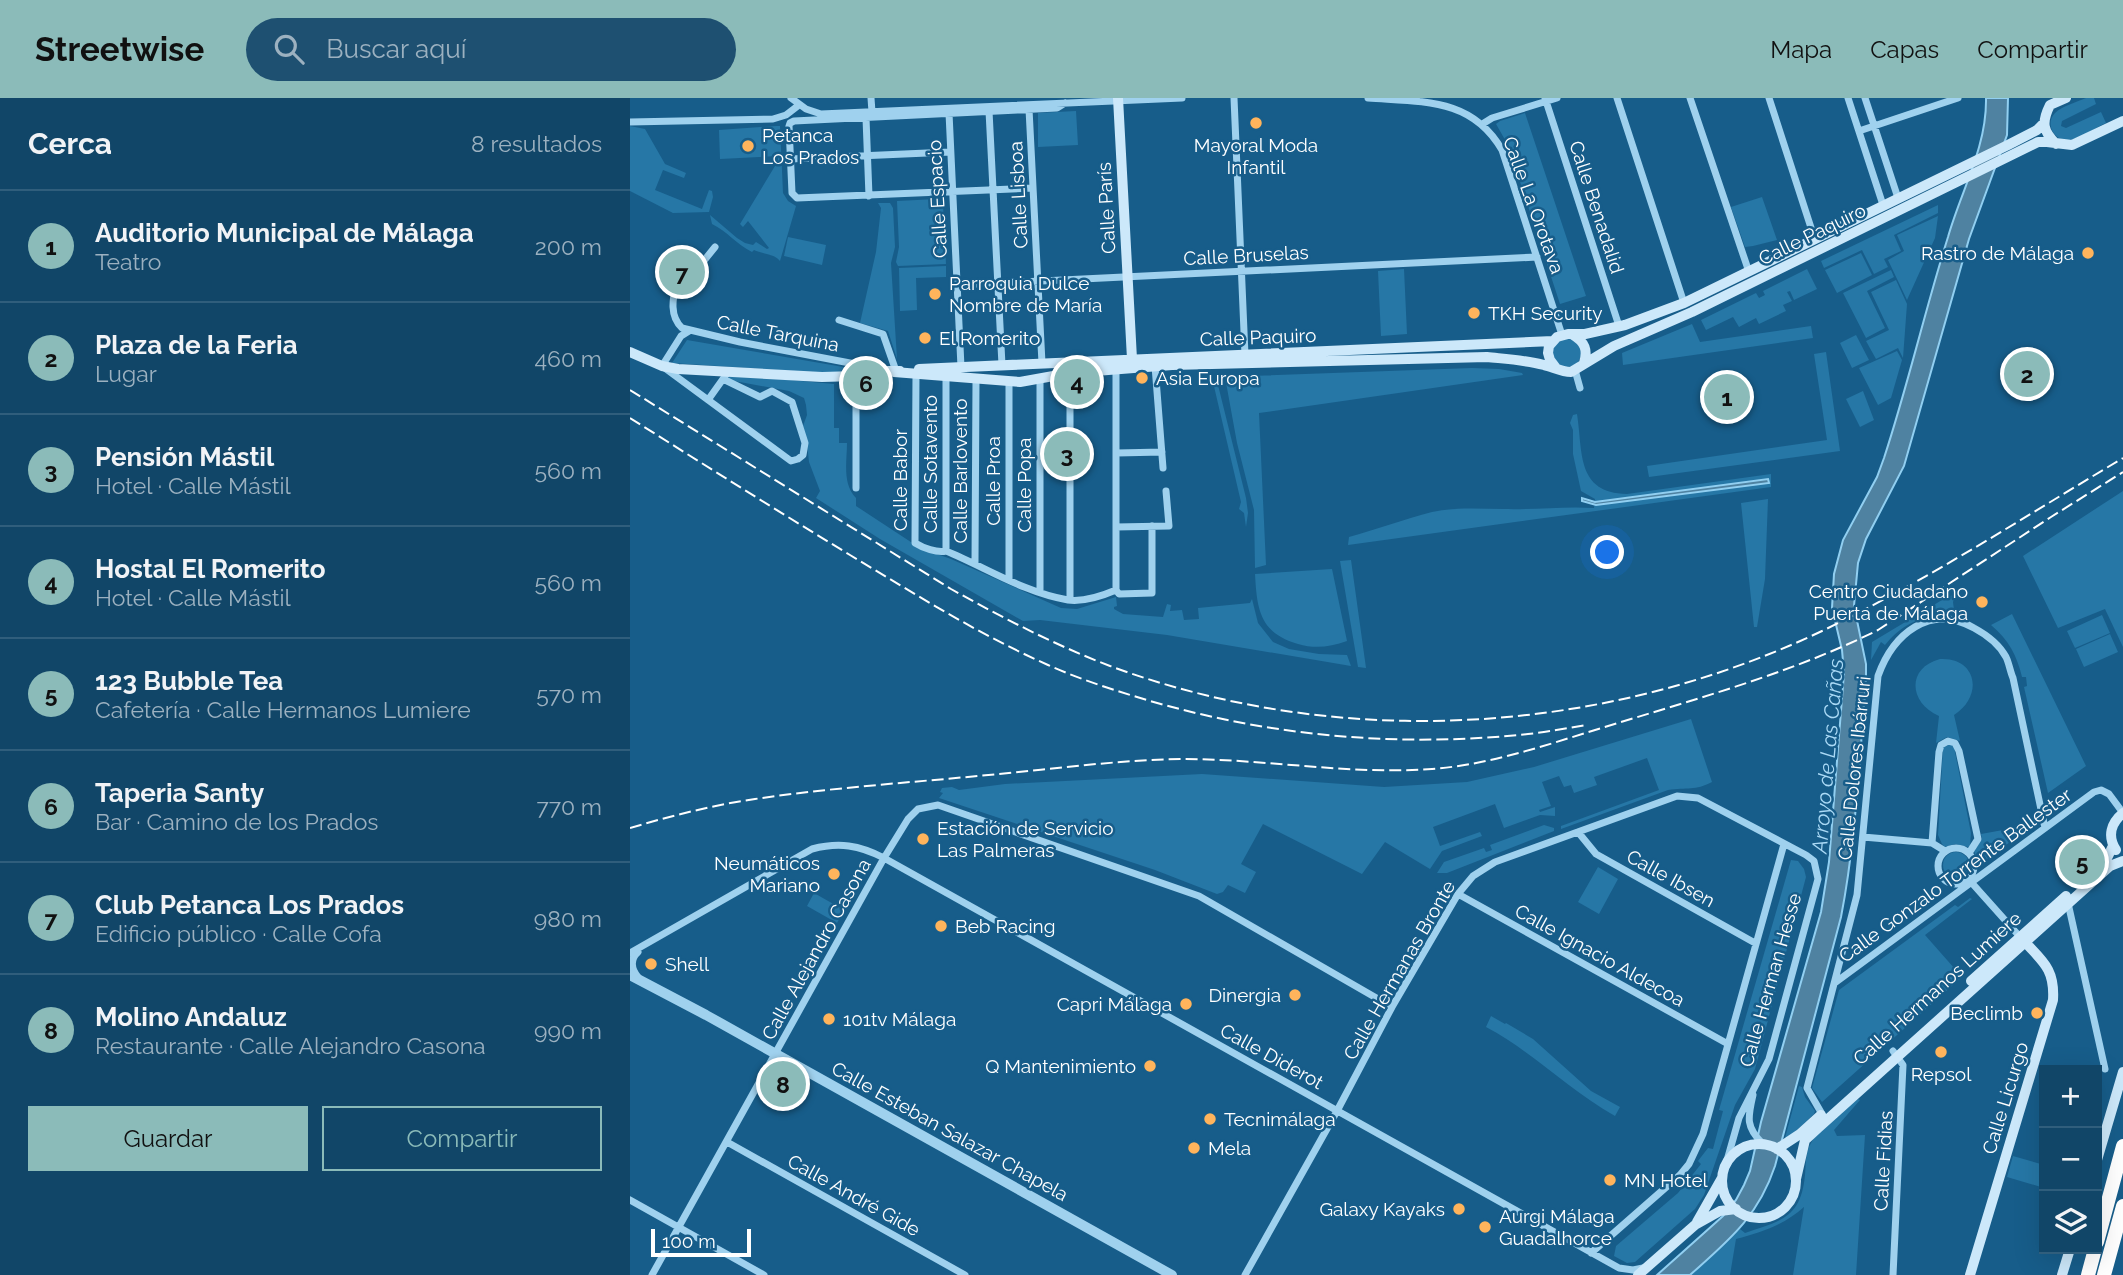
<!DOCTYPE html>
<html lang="es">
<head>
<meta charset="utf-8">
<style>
  body { margin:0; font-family:Raleway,sans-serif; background:#1e5071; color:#f1f3f6 }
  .controls { position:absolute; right:21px; bottom:21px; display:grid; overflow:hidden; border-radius:0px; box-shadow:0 7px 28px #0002 }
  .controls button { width:63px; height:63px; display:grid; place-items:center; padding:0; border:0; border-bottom:2px solid #305e7c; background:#114668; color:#f1f3f6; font:35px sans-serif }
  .scale { position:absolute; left:21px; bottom:18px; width:100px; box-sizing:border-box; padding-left:7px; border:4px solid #fff; border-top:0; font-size:19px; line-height:24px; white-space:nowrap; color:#fff; -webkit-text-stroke:5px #175d8a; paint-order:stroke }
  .you { position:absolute; left:978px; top:455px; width:24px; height:24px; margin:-18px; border:5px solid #fff; border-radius:50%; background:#1a73e8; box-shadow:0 0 0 10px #1a73e833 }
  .badge { display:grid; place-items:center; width:46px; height:46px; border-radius:50%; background:#8bbbb9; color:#111; font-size:23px; font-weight:700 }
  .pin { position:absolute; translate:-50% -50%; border:4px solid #fff; box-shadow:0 2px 7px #0006 }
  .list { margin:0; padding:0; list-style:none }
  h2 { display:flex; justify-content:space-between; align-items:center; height:91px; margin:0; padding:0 28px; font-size:30px }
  h2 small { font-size:23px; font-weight:400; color:#9cb1c0 }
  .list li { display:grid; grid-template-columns:46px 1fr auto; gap:21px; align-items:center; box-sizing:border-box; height:112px; padding:0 28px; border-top:2px solid #305e7c }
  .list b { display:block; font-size:26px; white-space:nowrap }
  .list p { margin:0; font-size:23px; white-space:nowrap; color:#9cb1c0 }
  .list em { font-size:23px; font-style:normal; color:#9cb1c0 }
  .actions { display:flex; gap:14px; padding:21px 28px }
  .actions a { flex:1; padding:16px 0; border:2px solid #8bbbb9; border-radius:0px; text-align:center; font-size:24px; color:#8bbbb9 }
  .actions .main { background:#8bbbb9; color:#111 }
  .icon { flex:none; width:38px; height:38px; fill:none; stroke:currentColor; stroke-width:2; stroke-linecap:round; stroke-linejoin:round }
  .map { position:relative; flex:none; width:1493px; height:1177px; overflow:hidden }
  header { display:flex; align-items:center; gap:42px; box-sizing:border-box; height:98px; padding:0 35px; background:#8bbbb9; color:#111 }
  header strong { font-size:33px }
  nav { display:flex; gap:38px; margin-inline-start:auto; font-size:24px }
  .search { width:490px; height:63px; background:#1e5071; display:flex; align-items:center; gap:18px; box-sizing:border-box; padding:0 24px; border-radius:38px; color:#9cb1c0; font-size:26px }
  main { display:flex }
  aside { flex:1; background:#114668 }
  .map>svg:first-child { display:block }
  .green { fill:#2677a6 }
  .water { fill:#4f82a1; stroke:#91cff1; stroke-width:2 }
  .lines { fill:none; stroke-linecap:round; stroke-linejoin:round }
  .minor { stroke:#9fd1ee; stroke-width:7 }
  .tertiary { stroke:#9fd1ee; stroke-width:10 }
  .secondary { stroke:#cce8fa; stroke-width:10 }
  .motorway { stroke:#fff; stroke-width:14 }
  .rail { stroke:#fff; stroke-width:2; stroke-dasharray:12 5; stroke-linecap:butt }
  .poi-dot { fill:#ffb45c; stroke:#175d8a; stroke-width:2.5 }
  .labels { text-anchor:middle; stroke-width:5; stroke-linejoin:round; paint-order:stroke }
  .poi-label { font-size:19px; fill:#fff; stroke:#175d8a; text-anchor:start }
  .street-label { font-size:19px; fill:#fff; stroke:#175d8a }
  .water-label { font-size:21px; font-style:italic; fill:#abdaf6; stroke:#175d8a }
</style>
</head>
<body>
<header>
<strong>Streetwise</strong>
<div class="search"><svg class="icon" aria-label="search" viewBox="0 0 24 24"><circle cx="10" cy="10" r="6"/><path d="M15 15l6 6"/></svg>Buscar aquí</div>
<nav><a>Mapa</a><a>Capas</a><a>Compartir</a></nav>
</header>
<main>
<aside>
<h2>Cerca<small>8 resultados</small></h2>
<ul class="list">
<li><span class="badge">1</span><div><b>Auditorio Municipal de Málaga</b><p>Teatro</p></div><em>200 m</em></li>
<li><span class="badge">2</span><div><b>Plaza de la Feria</b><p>Lugar</p></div><em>460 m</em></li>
<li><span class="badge">3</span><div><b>Pensión Mástil</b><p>Hotel · Calle Mástil</p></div><em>560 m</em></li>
<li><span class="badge">4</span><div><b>Hostal El Romerito</b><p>Hotel · Calle Mástil</p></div><em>560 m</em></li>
<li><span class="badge">5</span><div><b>123 Bubble Tea</b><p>Cafetería · Calle Hermanos Lumiere</p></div><em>570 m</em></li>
<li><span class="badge">6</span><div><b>Taperia Santy</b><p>Bar · Camino de los Prados</p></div><em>770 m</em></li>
<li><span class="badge">7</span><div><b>Club Petanca Los Prados</b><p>Edificio público · Calle Cofa</p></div><em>980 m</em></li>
<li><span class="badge">8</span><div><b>Molino Andaluz</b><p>Restaurante · Calle Alejandro Casona</p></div><em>990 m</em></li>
</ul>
<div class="actions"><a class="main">Guardar</a><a>Compartir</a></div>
</aside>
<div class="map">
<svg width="1493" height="1177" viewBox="0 0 1493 1177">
  <rect width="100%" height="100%" fill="#175d8a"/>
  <path class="green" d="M1456 0H1464L1466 6 1432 23 1431 28 1436 30 1471 14 1476 25C1465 30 1451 40 1439 42 1425 44 1414 26 1425 15 1432 8 1447 4 1456 0Z
    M446 13 448 47 408 49V15Z
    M895 15 956 198 930 206 878 47 866 26 870 23Z
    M0 28 15 31 35 66 56 75 54 80 33 72 25 92 72 111 79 92 82 93 83 99 79 114 43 115 0 93Z
    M146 28H150L153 95 158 103 166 108 150 163C145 156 132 156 124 152L122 154C106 146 97 133 82 126L80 117 107 140 115 145 123 147 126 144 137 151 139 150 118 123 113 129 110 126 148 63V58L90 61 89 32Z
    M1132 99 1147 142 1123 148 1115 149 1101 109Z
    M307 101V107H313L316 166 268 168 266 164 269 149 267 103Z
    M248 105H260L263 110 265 149 261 165 267 261 258 233 230 225 246 154 251 110Z
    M1308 107V115L1264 137 1271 153 1254 161 1258 169 1244 176 1232 152 1194 170 1191 163Z
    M1308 118 1305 140 1277 202 1258 162 1274 153 1267 137Z
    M158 139 196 147 192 167 154 158Z
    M1231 155 1242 177 1207 195 1195 172Z
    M316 168V179L286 180 287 212 270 213 269 170Z
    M774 171 777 236 751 238 748 173Z
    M1177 171 1187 191 1164 202 1160 193 1157 194 1162 203 1153 207 1156 213 1129 226 1126 220 1109 229 1103 219 1076 232 1071 222 1126 195 1129 200 1135 197 1133 193Z
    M1261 172 1264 179 1237 193 1255 230 1236 240 1213 195Z
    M1266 182 1277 206 1273 260 1268 250 1246 261 1236 243 1259 232 1241 194Z
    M1062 226 1070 244 1181 228 1183 240 993 267 992 255Z
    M1226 237 1239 262 1222 270 1210 245Z
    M923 255a14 14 0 1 1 28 0a14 14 0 1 1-28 0Z
    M57 242 225 271V274H179L42 265Z
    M1267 253 1272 262 1261 300 1248 307 1229 270Z
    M1196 254 1210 353 1019 379 1017 368 1197 342 1184 256Z
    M842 270 869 271 892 275 893 277 629 315 636 467 625 470 624 412 607 345 595 279Z
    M103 277 204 286V330H209V345H217C217 363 212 386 226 400V408L290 450 321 461 431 510 447 511 486 499 487 508 484 509V511L493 516 533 519 537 506 541 507 540 513 552 512 554 522 569 521 568 510 620 505 622 501 628 525 643 544 659 551 689 556 717 557 721 568 537 537 410 522 393 523 250 441 186 400 190 393 179 364 177 346 173 328 177 317 176 307 174 300 159 293 99 282V279Z
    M587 283 616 400 618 415 616 429 614 415 609 411 611 404 583 284Z
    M1233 293 1244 322 1230 329 1216 301Z
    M947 316C953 354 946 395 997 396L1141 376V389L718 447 719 439C747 431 775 421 802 414 826 409 849 411 873 411 903 412 934 408 964 410L965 401 951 393 943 356V332L940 325 943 317Z
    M1493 393V549L1475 511 1428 530 1393 458Z
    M1138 401 1135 481 1127 529H1124L1111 405Z
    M721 462 736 570 728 569 710 463Z
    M702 471 717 543C700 549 685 551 668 546 630 535 627 512 625 476Z
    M1326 496 1323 504 1324 512H1305V517C1283 522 1269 530 1255 547L1251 544 1241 562 1242 544 1317 499Z
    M1382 516 1456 668 1418 695 1394 589 1397 588 1396 579H1392C1387 558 1379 542 1361 527Z
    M1472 517 1480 535 1445 550 1437 533Z
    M1480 536 1488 554 1454 569 1446 551Z
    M1310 561C1347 559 1354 598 1324 617L1330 643 1317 639 1306 645 1309 618C1279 605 1276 570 1310 561Z
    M1061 621 1082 684C1065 693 1057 689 1038 692L931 731V728L1029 692 1017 660 964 679 967 687 944 695 941 687 934 689 929 678 912 684 921 708 909 712 910 714 925 709V718L910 717 874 730 865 706 803 729 810 748 850 734 852 738 812 753 800 771 755 744 732 776 633 726 611 766 626 774 615 795 598 787 593 794 587 796 525 772 309 700 313 695 310 694 312 690 322 689 329 692 375 686 572 676 754 689 837 684 904 669Z
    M1321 646 1324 649 1341 735 1340 748 1338 749 1325 746 1315 749 1312 746 1308 737 1313 650 1316 647Z
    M914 727 924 730V733L817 775H807L814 764 854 750 856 754 862 752 860 747Z
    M1373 732 1380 744 1349 767 1344 753 1352 741 1351 736Z
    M1313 767a13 13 0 1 1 26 0a13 13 0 1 1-26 0Z
    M1161 762 1168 763 1174 771 1176 779 1125 971 1105 1007 1074 1097 1065 1111 1005 1164 997 1165 984 1158 986 1148 1048 1095 1071 1066 1068 1063 1078 1050 1083 1051 1093 1013 1089 1012Z
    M968 769 988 781 969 816 948 804Z
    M184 795 214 812 207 825 177 808Z
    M1340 800 1342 801 1295 837 1332 879 1192 1004 1182 990 1209 892 1325 807 1328 809Z
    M861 918 875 926 876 925 903 941 961 993 990 1009 985 1018C939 992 903 954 856 929Z
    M1169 988 1172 989 1175 999 1185 1013 1184 1016 1163 1036 1155 1040Z
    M1228 1001 1230 1002 1204 1032 1207 1038 1235 1037 1226 1177H1163L1174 1109C1154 1127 1132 1134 1106 1141L1100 1177H1060L1110 1131 1115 1135C1151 1123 1171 1120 1175 1077 1176 1067 1175 1055 1181 1045 1189 1030 1214 1012 1228 1001Z
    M1383 1058 1414 1067V1079L1411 1089 1377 1079Z"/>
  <path class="water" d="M1356 0H1378L1377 37 1339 141 1274 368 1236 441 1228 465 1224 508 1236 566V585C1229 663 1226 742 1211 819L1145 1068C1128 1119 1099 1142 1060 1177H1027L1093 1118 1106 1102 1114 1087 1120 1073 1131 1024 1191 814 1199 764 1214 575 1212 552 1202 510 1204 476 1213 442 1247 379 1254 360C1278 287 1295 212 1318 139 1331 93 1357 49 1356 0Z
    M1138 381 1139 385 966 407 952 403V400L965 404Z"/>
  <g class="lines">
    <path class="minor" d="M161 0 176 11 191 16 552 0
      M241 0 242 14
      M604 0 615 257
      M738 0C794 4 842 0 872 52L932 237
      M915 0 989 228
      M987 0 1054 205
      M1060 0 1119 174
      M1139 0 1185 142
      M1218 0 1253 107
      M1235 0 1268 100
      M399 11 412 265
      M359 13 372 267
      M319 15 331 269
      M236 20 239 98
      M0 24 143 21 156 17 169 7
      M854 25 862 20 927 0
      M1229 33 1328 0
      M160 61 320 54
      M403 90 167 100 162 95 159 28 160 25 164 23 427 10 435 5
      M85 149 64 175 46 185C43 200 39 218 52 230L110 244 220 265 240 269 244 273
      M327 187 907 159
      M209 222 253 236 266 273
      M59 233 51 238 32 268 161 363 168 361 173 357 175 345 162 304 142 293 130 299 93 281 99 273
      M525 268 533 370
      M486 272V492
      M945 272 950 290
      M286 276 285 445C293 450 307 455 316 453 355 469 395 495 438 502 454 504 472 498 486 492
      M226 278V390
      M410 280V494
      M78 302 93 281
      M487 355 532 354
      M486 429 539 428 536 393
      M316 453V279
      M345 465 346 282
      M379 482V284
      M486 492 489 496 522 495V428
      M440 502V275
      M948 734 966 756 1125 845
      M1233 739 1302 745 1315 753
      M1302 745 1309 654 1311 647 1318 643 1325 645 1329 653 1348 741 1339 755
      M1308 768a18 18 0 1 1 36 0a18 18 0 1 1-36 0Z
      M1341 784 1391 840
      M828 796 1098 946
      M1438 805 1475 971
      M0 855 182 751C209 744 229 747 254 760L989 1170 1003 1172 1013 1170
      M8 879C1 871 0 861 8 854
      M1206 884 1464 694 1471 692 1479 696 1493 715
      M1123 997C1118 1019 1115 1029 1133 1046
      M1192 1016 1177 990 1227 797 1248 578C1263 536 1300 505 1344 530 1357 537 1369 546 1376 559 1379 565 1380 573 1383 580L1415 730
      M97 1044 335 1177
      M0 1102 134 1177
      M961 1155 1050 1077 1059 1066 1073 1036 1154 746
      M22 1177 254 760 278 721 288 711 308 707 569 798 762 909
      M615 1177 707 1013 762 909 828 796 843 778 865 764 1047 698 1068 700 1176 757 1184 763 1188 781 1139 961 1109 1020 1094 1073
      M1263 1177 1273 967 1263 953"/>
    <path class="tertiary" d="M0 877 76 917 542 1177"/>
    <path class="secondary" d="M488 0 502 261
      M1426 46C1413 33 1411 25 1420 7L1436 0
      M943 237C955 244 958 252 954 265
      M0 254 32 268 48 271 192 279 226 278 244 273H270
      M926 270 920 262 918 255 919 248 927 239 938 236H955L995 227 1054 205 1378 47 1407 32 1414 25
      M289 271 923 243
      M264 274 390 284 440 275 542 267 857 259C876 261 895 262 914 267 923 269 931 274 941 274L984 248 1062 214 1408 44H1417L1442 47 1493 23
      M1486 752C1477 738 1481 725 1493 715
      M1461 775 1477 760 1483 748
      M1341 883 1436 798
      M1092 1083a37 37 0 1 1 74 0a37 37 0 1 1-74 0Z
      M1147 1051 1170 1036 1191 1017
      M1467 1062 1493 974
      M1166 1081 1175 1042 1188 1030 1480 768 1493 763
      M1067 1124 1092 1080
      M1008 1177 1065 1127 1090 1113 1106 1111
      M1340 1177 1423 902C1425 870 1412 863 1392 841
      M1432 1177 1440 1151"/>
    <path class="motorway" d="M1467 1144 1493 1048
      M1458 1177 1465 1151
      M1474 1177 1493 1108"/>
    <path class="rail" d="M0 292 321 491C373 520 425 547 480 568 710 653 971 638 1192 533 1296 483 1394 419 1493 360
      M0 320C73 366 146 412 220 457 285 496 348 536 418 567 447 580 477 590 507 599 634 638 767 650 898 636 918 634 937 630 956 627
      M0 730C41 718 83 707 125 701 199 690 274 685 348 678 416 672 484 662 552 661 636 661 719 677 802 671 867 666 927 643 988 625 1076 598 1166 573 1248 532L1421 419 1493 374"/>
  </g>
  <g class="poi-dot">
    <circle cx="626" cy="25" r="7"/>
    <circle cx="118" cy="48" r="7"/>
    <circle cx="1458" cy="155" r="7"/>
    <circle cx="305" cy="196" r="7"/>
    <circle cx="844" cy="215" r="7"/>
    <circle cx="295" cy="240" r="7"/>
    <circle cx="512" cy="280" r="7"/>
    <circle cx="1352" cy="504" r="7"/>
    <circle cx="293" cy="741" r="7"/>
    <circle cx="204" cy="776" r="7"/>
    <circle cx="311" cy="828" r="7"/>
    <circle cx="21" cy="866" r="7"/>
    <circle cx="665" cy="897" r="7"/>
    <circle cx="556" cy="906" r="7"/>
    <circle cx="1407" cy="915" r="7"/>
    <circle cx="199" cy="921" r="7"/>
    <circle cx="1311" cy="954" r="7"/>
    <circle cx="520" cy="968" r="7"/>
    <circle cx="580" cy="1021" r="7"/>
    <circle cx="564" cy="1050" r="7"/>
    <circle cx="980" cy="1082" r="7"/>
    <circle cx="829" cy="1111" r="7"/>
    <circle cx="855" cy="1129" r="7"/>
  </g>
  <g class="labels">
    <g class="poi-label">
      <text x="132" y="44">Petanca<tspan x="132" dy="22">Los Prados</tspan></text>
      <text x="626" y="54" text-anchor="middle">Mayoral Moda<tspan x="626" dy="22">Infantil</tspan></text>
      <text x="1444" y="162" text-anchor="end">Rastro de Málaga</text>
      <text x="319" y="192">Parroquia Dulce<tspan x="319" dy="22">Nombre de María</tspan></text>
      <text x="858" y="222">TKH Security</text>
      <text x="309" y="247">El Romerito</text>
      <text x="526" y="287">Asia Europa</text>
      <text x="1338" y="500" text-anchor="end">Centro Ciudadano<tspan x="1338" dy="22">Puerta de Málaga</tspan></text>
      <text x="307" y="737">Estación de Servicio<tspan x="307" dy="22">Las Palmeras</tspan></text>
      <text x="190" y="772" text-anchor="end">Neumáticos<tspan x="190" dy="22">Mariano</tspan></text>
      <text x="325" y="835">Beb Racing</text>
      <text x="35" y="873">Shell</text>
      <text x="651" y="904" text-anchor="end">Dinergia</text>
      <text x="542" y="913" text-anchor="end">Capri Málaga</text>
      <text x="1393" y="922" text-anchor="end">Beclimb</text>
      <text x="213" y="928">101tv Málaga</text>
      <text x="506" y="975" text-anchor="end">Q Mantenimiento</text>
      <text x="1311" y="983" text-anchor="middle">Repsol</text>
      <text x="594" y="1028">Tecnimálaga</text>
      <text x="578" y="1057">Mela</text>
      <text x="994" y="1089">MN Hotel</text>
      <text x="815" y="1118" text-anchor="end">Galaxy Kayaks</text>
      <text x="869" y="1125">Aurgi Málaga<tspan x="869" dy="22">Guadalhorce</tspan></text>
    </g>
    <g class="street-label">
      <text transform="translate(388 97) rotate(-93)" y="7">Calle Lisboa</text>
      <text transform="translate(307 101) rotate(-93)" y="7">Calle Espacio</text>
      <text transform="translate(904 107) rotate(70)" y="7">Calle La Orotava</text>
      <text transform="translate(967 109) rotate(72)" y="7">Calle Benadalid</text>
      <text transform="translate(476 110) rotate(-93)" y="7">Calle París</text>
      <text transform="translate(1182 136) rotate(-26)" y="7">Calle Paquiro</text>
      <text transform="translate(616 157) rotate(-3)" y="7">Calle Bruselas</text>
      <text transform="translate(148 235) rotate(11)" y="7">Calle Tarquina</text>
      <text transform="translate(628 239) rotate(-2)" y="7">Calle Paquiro</text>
      <text transform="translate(300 366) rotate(-90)" y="7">Calle Sotavento</text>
      <text transform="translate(330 373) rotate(-90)" y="7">Calle Barlovento</text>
      <text transform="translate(270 382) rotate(-90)" y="7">Calle Babor</text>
      <text transform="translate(363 383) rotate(-90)" y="7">Calle Proa</text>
      <text transform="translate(394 387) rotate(-90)" y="7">Calle Popa</text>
      <text transform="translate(1224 670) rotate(-84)" y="7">Calle Dolores Ibárruri</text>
      <text transform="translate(1325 777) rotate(-36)" y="7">Calle Gonzalo Torrente Ballester</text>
      <text transform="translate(1041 780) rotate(29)" y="7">Calle Ibsen</text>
      <text transform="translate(186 851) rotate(-61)" y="7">Calle Alejandro Casona</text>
      <text transform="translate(970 857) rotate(29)" y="7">Calle Ignacio Aldecoa</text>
      <text transform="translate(769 872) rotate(-60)" y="7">Calle Hermanas Bronte</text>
      <text transform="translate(1140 882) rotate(-74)" y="7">Calle Herman Hesse</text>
      <text transform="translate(1307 890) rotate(-42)" y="7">Calle Hermanos Lumiere</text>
      <text transform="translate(642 958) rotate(29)" y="7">Calle Diderot</text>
      <text transform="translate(1375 1000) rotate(-73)" y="7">Calle Licurgo</text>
      <text transform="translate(320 1033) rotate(29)" y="7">Calle Esteban Salazar Chapela</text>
      <text transform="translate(1253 1063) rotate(-87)" y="7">Calle Fidias</text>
      <text transform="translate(224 1097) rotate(29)" y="7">Calle André Gide</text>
    </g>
    <g class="water-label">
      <text transform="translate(1198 658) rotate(-85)" y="7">Arroyo de Las Cañas</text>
    </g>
  </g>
</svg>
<div class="controls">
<button>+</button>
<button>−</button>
<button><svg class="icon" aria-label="layers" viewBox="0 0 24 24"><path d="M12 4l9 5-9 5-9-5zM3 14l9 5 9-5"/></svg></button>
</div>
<div class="scale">100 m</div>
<div class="you"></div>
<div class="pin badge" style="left:1097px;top:299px">1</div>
<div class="pin badge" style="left:1397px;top:276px">2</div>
<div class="pin badge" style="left:437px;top:356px">3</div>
<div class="pin badge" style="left:447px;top:284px">4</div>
<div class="pin badge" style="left:1452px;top:764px">5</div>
<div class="pin badge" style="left:236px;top:285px">6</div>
<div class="pin badge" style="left:52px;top:174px">7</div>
<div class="pin badge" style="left:153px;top:986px">8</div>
</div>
</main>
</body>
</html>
